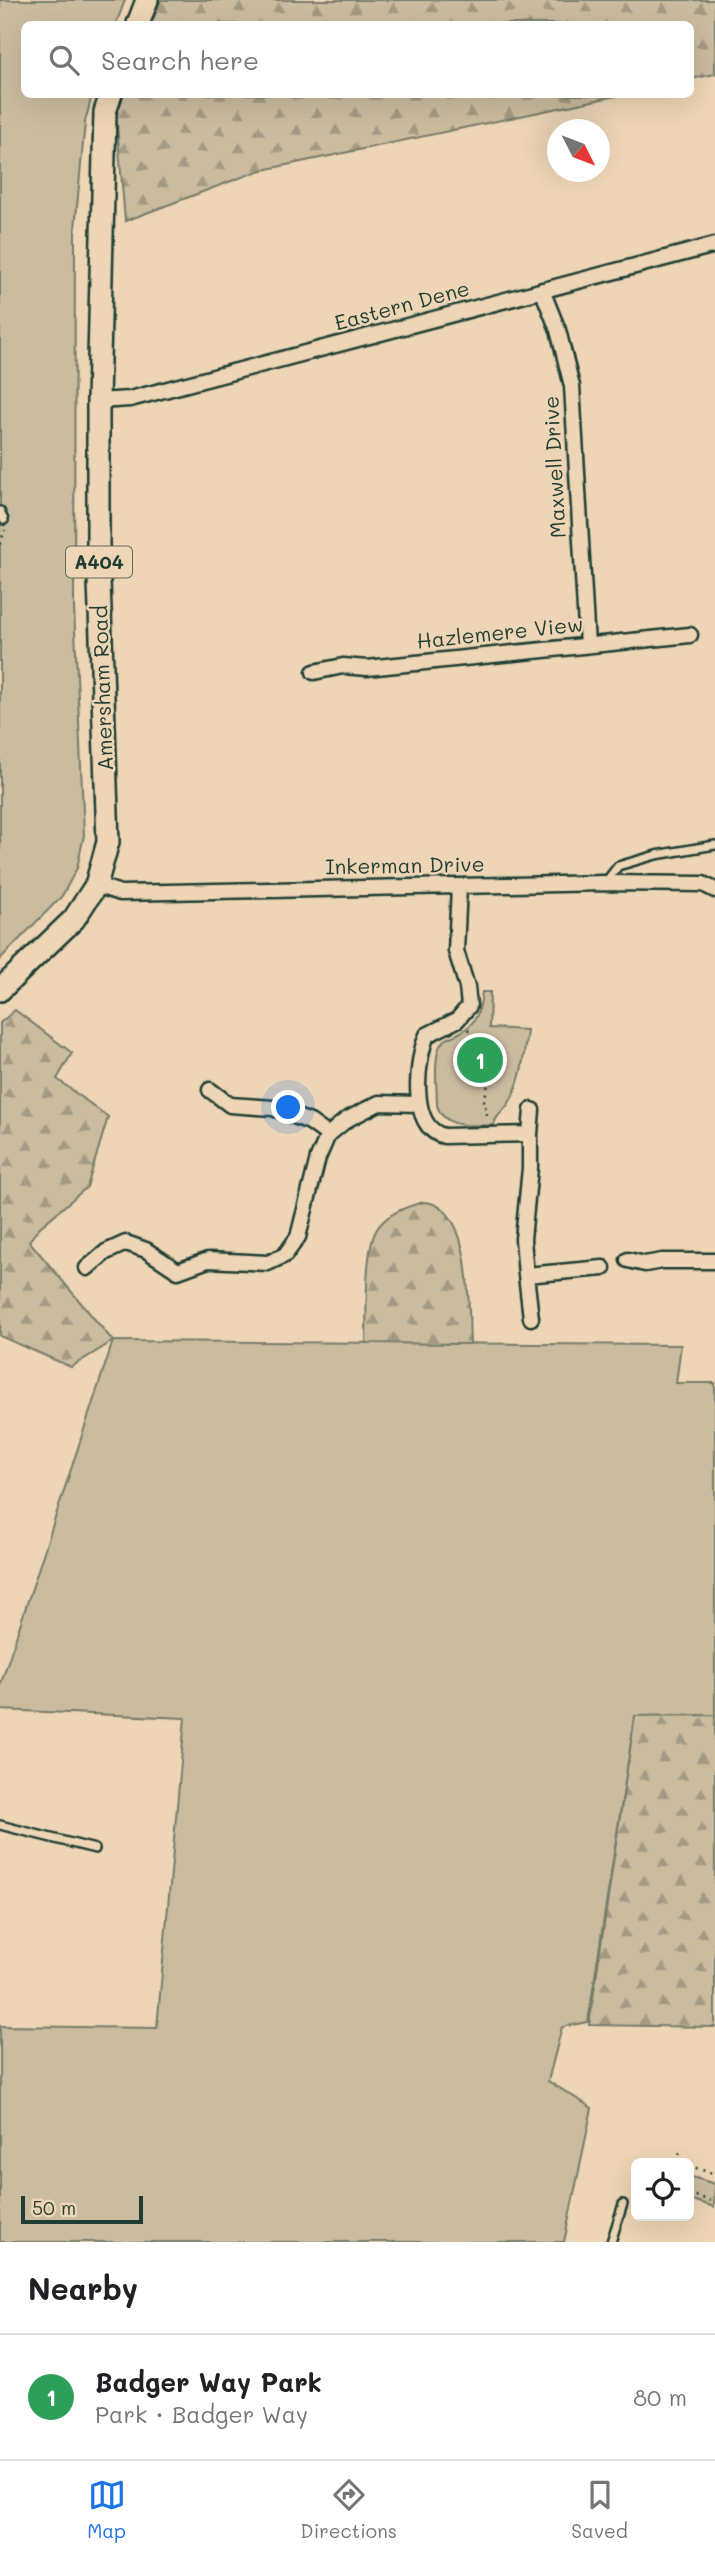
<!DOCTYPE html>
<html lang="en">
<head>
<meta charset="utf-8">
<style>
  body { margin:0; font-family:Mali,sans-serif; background:#f6f6f6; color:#202124 }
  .controls { position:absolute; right:21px; bottom:21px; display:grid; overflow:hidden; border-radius:10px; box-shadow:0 7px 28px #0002 }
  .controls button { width:63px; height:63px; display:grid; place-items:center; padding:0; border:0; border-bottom:2px solid #e0e0e0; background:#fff; color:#202124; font:35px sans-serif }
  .compass { position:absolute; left:547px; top:119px; width:63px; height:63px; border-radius:50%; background:#fff; box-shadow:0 7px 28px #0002; rotate:132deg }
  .scale { position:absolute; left:21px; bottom:18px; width:122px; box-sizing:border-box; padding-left:7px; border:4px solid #1f3d34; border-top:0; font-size:19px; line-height:24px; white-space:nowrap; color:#1f3d34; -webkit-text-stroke:5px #edd5b5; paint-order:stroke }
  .you { position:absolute; left:289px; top:1108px; width:24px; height:24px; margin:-18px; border:5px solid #fff; border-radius:50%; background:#1a73e8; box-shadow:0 0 0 10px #1a73e833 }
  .badge { display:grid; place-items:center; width:46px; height:46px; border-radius:50%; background:#1a73e8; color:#fff; font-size:23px; font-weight:700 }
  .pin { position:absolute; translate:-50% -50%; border:4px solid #fff; box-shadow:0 2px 7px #0006 }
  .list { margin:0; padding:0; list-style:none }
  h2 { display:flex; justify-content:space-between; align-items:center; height:91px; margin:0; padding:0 28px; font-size:30px }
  h2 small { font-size:23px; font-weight:400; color:#757577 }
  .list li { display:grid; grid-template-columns:46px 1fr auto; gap:21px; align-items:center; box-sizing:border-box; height:126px; padding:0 28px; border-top:2px solid #e0e0e0 }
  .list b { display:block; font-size:26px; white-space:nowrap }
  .list p { margin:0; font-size:23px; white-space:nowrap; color:#757577 }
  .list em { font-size:23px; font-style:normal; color:#757577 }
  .icon { flex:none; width:38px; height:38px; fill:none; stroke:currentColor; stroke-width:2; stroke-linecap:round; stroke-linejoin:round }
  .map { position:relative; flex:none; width:715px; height:2242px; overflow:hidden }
  .search { position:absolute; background:#fff; box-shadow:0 7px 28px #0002; left:21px; right:21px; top:21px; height:77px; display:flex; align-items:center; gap:18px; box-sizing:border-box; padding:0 24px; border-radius:10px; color:#757577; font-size:26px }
  .sheet { height:217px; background:#fff }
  nav { display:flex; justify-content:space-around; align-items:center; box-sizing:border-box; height:98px; border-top:2px solid #e0e0e0; background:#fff; font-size:19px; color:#757577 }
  nav a { display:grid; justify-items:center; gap:4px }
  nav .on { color:#1a73e8 }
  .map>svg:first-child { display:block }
  .green { fill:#cbbca0; stroke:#757c6a; stroke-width:2 }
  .forest { fill:url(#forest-firs); stroke:#757c6a; stroke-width:2 }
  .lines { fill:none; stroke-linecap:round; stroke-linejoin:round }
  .service-casing { stroke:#1f3d34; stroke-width:12 }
  .minor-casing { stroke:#1f3d34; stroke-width:19 }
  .primary-casing { stroke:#1f3d34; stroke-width:26 }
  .path { stroke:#1f3d34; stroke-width:2.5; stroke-dasharray:2 5; stroke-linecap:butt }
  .service { stroke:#edd5b5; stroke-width:7 }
  .minor { stroke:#edd5b5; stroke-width:14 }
  .primary { stroke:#edd5b5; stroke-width:21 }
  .labels { text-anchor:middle; stroke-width:5; stroke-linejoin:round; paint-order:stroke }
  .shield { fill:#edd5b5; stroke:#5d6b5b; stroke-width:2 }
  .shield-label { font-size:19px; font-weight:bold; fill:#1f3d34 }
  .street-label { font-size:21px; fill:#1f3d34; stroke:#edd5b5 }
</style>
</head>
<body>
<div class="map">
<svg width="715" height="2242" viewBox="0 0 715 2242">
  <defs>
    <pattern id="forest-firs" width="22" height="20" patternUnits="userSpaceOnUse" patternTransform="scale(1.75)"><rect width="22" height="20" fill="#cbbca0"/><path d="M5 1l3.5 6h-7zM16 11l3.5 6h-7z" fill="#a49a83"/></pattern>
  </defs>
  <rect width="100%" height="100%" fill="#edd5b5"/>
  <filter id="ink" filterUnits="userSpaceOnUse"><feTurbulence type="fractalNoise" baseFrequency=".0143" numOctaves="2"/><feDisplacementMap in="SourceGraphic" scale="14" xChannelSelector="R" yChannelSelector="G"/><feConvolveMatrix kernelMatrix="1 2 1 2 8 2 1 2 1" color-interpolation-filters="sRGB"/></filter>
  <g filter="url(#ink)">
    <path class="green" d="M0 0H125L116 24H24V94L92 95 85 122 75 228 74 607 84 835 77 868 62 896 0 959Z
      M482 992H490L489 1028 527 1030C524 1055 522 1081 509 1103 504 1112 495 1115 494 1125 473 1125 444 1130 437 1105 437 1091 433 1055 441 1044 445 1038 453 1036 459 1033 477 1024 480 1010 482 992Z
      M113 1341 681 1345 676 1383H715V1715L635 1716 588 2022 562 2027 548 2081 592 2108 564 2242H0V2026L157 2028 185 1718 0 1710V1686Z
      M689 2176 715 2184 714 2207 689 2199Z"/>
    <path class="forest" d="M161 0H715V74L691 79 690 24H151Z
      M123 94 621 95 258 171 125 221 116 112Z
      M15 1010 72 1053 57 1079 108 1117 87 1187 40 1227 29 1241 113 1341 71 1367 0 1336V1023Z
      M424 1202C474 1204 468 1309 470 1344L366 1343C367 1317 364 1249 377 1229 386 1214 408 1206 424 1202Z
      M715 1715V2027L589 2025 635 1716Z"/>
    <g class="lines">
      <g class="service-casing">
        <path id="service" d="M0 511 4 520
          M605 883 618 866 656 855 715 845
          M0 1825 95 1849
          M611 2242 623 2204"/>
      </g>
      <g class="minor-casing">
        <path id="minor" d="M542 290 558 330 572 386 587 645
          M98 401 130 399 715 245
          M314 672 343 666 367 668 690 635
          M96 885 120 893 605 883 703 884 715 890
          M459 886 456 951 467 987 469 1006 457 1020 427 1035C416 1061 409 1128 444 1136L530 1134V1168L523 1239 526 1275 603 1268
          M210 1090 230 1105 273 1108 310 1122 328 1135
          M530 1134 532 1110
          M628 1260 645 1264 662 1261H715
          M87 1268 106 1252 126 1243 146 1250 178 1271 208 1260 268 1263 285 1255 298 1237 318 1158 328 1135 346 1120 379 1103 419 1104
          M526 1275 531 1318"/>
      </g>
      <g class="primary-casing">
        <path id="primary" d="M138 24 147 0
          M0 990 74 919 96 885 108 842 98 551V401L105 112 111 94"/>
      </g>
      <path class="path" d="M0 544 5 530
        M468 1029 484 1052 489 1067 490 1076 484 1101 488 1120
        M680 2153 677 2162 680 2163
        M689 2166 715 2174
        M689 2194 715 2202"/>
      <use href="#service" class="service"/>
      <use href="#minor" class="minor"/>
      <use href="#primary" class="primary"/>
    </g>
  </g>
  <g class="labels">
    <rect class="shield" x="66" y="546.5" width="66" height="31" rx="5"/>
    <g class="shield-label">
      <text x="99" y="569">A404</text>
    </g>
    <g class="street-label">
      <text transform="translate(402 306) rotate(-15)" y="7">Eastern Dene</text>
      <text transform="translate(555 467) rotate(-93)" y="7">Maxwell Drive</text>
      <text transform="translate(500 633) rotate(-6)" y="7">Hazlemere View</text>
      <text transform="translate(103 688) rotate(-92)" y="7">Amersham Road</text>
      <text transform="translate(405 866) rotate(-1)" y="7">Inkerman Drive</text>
    </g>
  </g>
</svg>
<div class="controls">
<button><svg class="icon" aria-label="locate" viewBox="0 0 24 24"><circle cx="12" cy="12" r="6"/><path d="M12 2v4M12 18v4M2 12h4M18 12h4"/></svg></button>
</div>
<svg class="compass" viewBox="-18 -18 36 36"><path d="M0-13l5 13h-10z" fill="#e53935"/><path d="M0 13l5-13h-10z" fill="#757577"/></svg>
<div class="scale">50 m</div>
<div class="you"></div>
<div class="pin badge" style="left:480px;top:1060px;background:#2e9e5b">1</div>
<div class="search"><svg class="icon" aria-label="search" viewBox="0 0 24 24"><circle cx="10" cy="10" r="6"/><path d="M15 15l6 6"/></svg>Search here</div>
</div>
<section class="sheet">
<h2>Nearby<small></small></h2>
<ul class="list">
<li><span class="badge" style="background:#2e9e5b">1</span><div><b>Badger Way Park</b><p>Park · Badger Way</p></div><em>80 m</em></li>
</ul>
</section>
<nav>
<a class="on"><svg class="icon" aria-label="map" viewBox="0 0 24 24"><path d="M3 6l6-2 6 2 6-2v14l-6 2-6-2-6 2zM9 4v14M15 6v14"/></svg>Map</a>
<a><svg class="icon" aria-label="directions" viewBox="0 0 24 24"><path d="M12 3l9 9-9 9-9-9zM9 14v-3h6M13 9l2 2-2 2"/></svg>Directions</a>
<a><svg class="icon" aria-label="saved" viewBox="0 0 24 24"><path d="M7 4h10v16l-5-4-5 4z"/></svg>Saved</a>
</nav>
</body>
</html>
